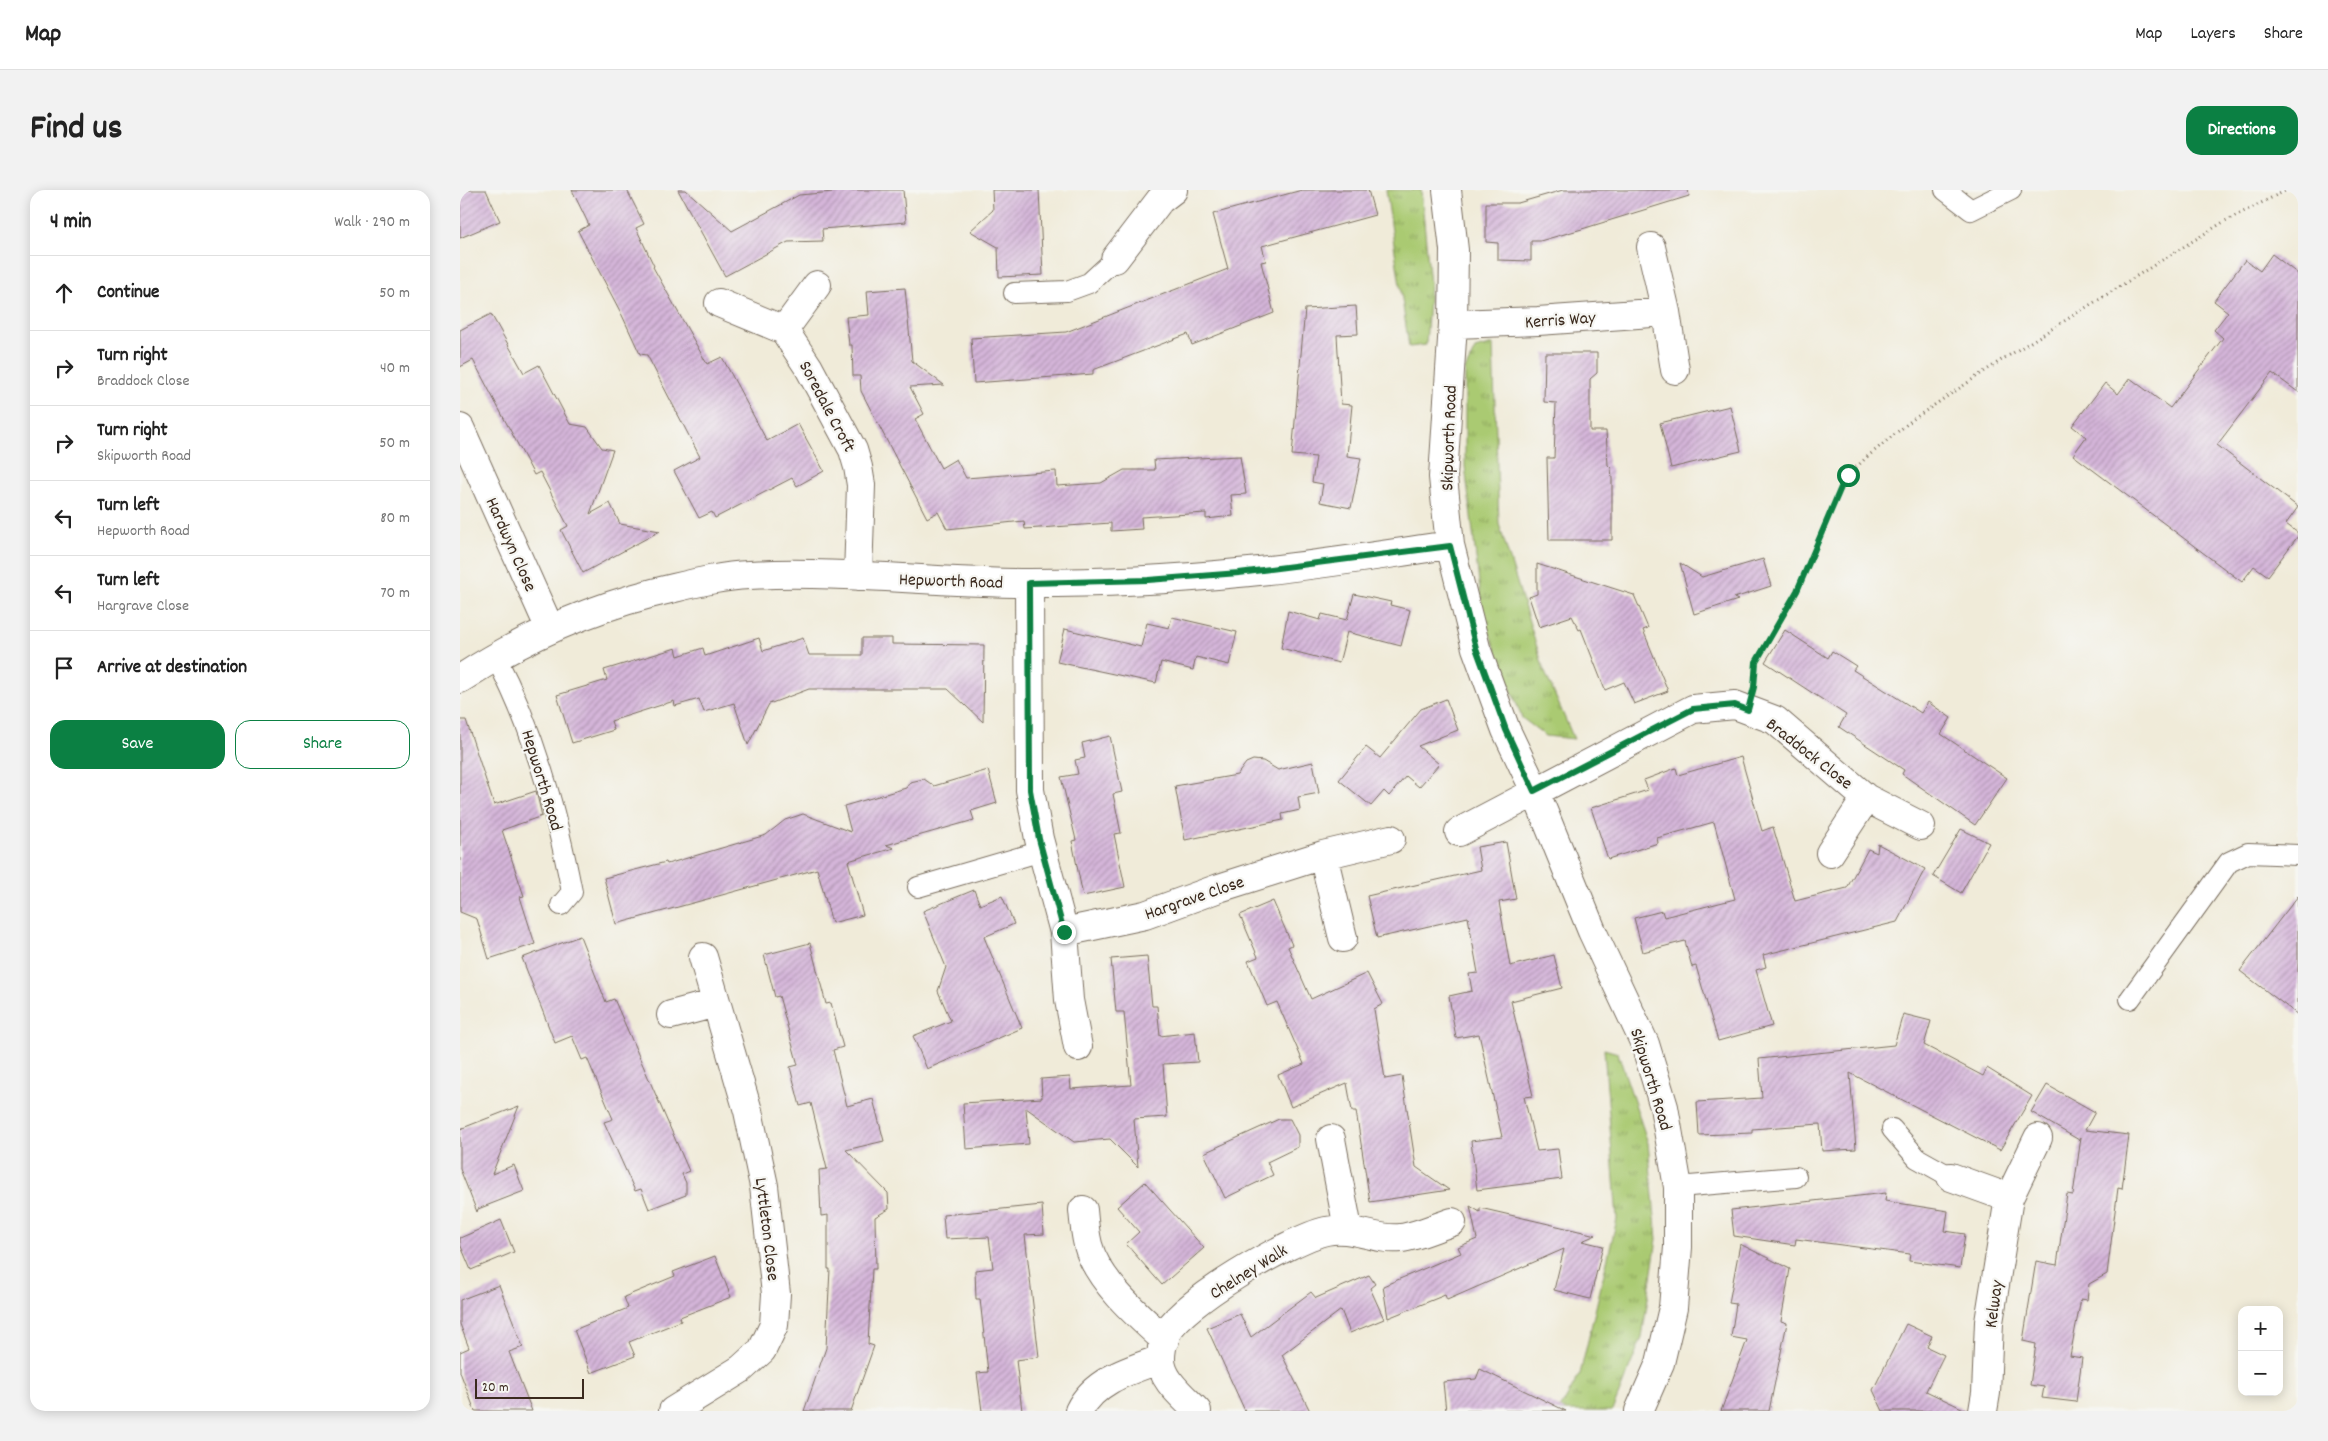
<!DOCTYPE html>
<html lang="en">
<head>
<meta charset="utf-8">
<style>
  body { margin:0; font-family:Dekko,sans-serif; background:#f2f2f2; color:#222 }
  .controls { position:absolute; right:15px; bottom:15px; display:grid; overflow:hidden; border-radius:10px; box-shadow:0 2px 12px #0003 }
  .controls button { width:45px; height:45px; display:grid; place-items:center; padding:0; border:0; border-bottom:1px solid #e0e0e0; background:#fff; color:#222; font:25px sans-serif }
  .scale { position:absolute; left:15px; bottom:12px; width:109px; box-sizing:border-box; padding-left:5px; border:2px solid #3b2a1e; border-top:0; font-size:14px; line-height:18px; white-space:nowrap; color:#3b2a1e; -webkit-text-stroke:4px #f6f6f2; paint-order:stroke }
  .stop { position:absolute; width:15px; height:15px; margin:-11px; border:4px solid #0b8043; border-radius:50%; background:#fff }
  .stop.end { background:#0b8043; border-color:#fff; box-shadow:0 1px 5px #0008 }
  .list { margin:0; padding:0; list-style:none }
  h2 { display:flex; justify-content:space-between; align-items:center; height:65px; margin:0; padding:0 20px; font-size:21px }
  h2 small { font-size:16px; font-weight:400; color:#767676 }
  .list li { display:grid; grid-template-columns:32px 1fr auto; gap:15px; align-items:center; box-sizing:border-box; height:75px; padding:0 20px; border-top:1px solid #e0e0e0 }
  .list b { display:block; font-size:19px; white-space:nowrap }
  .list p { margin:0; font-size:16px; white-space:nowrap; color:#767676 }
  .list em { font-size:16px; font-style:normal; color:#767676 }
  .actions { display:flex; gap:10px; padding:15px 20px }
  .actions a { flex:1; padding:11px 0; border:1px solid #0b8043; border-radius:15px; text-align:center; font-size:18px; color:#0b8043 }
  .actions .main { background:#0b8043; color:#fff }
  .icon { flex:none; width:28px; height:28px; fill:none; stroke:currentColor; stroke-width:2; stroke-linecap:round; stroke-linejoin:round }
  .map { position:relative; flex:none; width:1838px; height:1221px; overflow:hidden; border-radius:15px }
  header { display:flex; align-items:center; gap:30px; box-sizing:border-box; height:70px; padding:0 25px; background:#fff; border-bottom:1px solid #e0e0e0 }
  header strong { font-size:24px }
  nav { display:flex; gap:28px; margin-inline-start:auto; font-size:18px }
  .intro { display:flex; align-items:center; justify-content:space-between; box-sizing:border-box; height:120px; padding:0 30px }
  h1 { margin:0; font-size:35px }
  .button { padding:12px 22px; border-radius:15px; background:#0b8043; color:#fff; font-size:18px; font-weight:700 }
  main { display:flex; gap:30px; padding:0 30px }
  aside { flex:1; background:#fff; border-radius:15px; box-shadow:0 2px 12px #0003 }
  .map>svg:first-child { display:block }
  .grass { fill:url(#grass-tufts); stroke:#727a48 }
  .building { fill:url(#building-hatch) }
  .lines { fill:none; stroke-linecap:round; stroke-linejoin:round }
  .service-casing { stroke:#7a6e5f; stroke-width:22 }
  .minor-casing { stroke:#7a6e5f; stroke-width:30 }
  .path { stroke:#7a6e5f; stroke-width:3; stroke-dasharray:1 4; stroke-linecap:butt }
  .service { stroke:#fff; stroke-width:20 }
  .minor { stroke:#fff; stroke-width:28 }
  .route { stroke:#0b8043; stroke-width:6 }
  .labels { text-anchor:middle; stroke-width:4.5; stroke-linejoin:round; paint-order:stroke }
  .street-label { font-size:18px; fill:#3b2a1e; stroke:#f6f6f2 }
</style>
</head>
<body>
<header>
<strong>Map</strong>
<nav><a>Map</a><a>Layers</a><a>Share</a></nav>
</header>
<div class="intro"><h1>Find us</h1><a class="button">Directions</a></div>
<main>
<aside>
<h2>4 min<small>Walk · 290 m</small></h2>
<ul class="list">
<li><svg class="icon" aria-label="ahead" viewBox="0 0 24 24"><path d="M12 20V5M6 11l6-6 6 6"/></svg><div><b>Continue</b></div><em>50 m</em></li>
<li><svg class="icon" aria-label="right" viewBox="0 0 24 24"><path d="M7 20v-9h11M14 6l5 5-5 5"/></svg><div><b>Turn right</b><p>Braddock Close</p></div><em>40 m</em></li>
<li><svg class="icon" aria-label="right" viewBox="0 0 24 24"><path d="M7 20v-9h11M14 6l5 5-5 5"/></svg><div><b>Turn right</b><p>Skipworth Road</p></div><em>50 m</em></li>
<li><svg class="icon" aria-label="left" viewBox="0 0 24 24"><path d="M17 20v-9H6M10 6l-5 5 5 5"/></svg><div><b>Turn left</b><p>Hepworth Road</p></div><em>80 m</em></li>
<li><svg class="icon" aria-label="left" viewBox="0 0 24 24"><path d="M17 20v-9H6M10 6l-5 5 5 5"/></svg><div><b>Turn left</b><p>Hargrave Close</p></div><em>70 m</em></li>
<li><svg class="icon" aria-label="arrive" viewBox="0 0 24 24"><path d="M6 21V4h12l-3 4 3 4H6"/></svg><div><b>Arrive at destination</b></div></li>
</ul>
<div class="actions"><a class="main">Save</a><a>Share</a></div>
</aside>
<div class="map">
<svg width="1838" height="1221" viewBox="0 0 1838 1221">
  <defs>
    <pattern id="grass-tufts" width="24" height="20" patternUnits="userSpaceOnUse" patternTransform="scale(1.25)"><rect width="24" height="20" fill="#aaca72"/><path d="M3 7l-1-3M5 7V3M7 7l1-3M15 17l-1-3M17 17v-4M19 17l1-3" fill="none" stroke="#8ca45d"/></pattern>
    <pattern id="building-hatch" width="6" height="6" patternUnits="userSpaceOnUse" patternTransform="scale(1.25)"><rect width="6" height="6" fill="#d5b6da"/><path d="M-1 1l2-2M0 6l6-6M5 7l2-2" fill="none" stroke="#ae94b0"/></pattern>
  </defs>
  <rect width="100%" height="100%" fill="#f6f6f2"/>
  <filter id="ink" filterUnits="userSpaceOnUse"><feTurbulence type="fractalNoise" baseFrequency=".02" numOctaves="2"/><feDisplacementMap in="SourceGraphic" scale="10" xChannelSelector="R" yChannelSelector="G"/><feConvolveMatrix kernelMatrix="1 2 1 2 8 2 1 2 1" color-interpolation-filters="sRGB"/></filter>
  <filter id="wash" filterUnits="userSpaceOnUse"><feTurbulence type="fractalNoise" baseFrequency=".0096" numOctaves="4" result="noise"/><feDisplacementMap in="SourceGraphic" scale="20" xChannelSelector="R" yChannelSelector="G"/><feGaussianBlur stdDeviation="1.12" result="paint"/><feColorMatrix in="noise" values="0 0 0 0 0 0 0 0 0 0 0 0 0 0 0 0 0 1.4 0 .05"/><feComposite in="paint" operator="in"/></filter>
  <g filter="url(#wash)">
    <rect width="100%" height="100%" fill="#f0ebd9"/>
    <path class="grass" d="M926 0H961L970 94 966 155 949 157Z
      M1033 154 1039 334 1084 480 1114 549 1086 546 1062 528 1023 426 1005 276V180L1015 159Z
      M1144 859 1158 863 1188 953 1197 1049 1182 1147 1152 1221H1099L1120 1184 1157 1029Z"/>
    <g id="blocks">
      <path class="building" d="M0 0H26L40 31 0 48Z
        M112 0H167L184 34 176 38 194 76 193 77 247 174 262 167 307 251 338 234 364 281 337 296 332 288 255 328 252 322 239 328 214 281 240 267 187 165 180 164 161 123 118 41 129 35Z
        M218 0H226L272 41 339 5 373 2V0H443L446 32 362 39 363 51 328 52 265 86Z
        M532 0H579L583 85 539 87 538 57 510 41 533 20Z
        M842 0H908L915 25 802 56 806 71 801 72 814 123 732 155 728 144 633 180V184L514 193 511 148 606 142 768 79 753 24Z
        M1103 0H1228L1229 6 1122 39 1080 51H1071V71L1038 70V53L1026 52V13H1058Z
        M1812 64 1838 84V202L1812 183 1757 255 1838 317 1826 334 1838 343V346L1808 386 1794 376 1782 392 1613 265 1626 247 1612 236 1645 193 1658 204 1670 188 1710 218 1763 148 1754 140 1768 122 1754 111 1785 70 1800 81Z
        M445 98 452 171 484 195 450 197 464 224 455 229 481 278 496 269 506 288 596 281 597 296 641 293 664 280H695L694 270 780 266 786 304 771 305 773 326 746 329V323L681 327 682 339 651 341V333L565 339 564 331 487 339 478 322 467 328 401 201 400 186H393L392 155H389L386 127 409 125 407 101Z
        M896 116 898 144 877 145 881 214 892 215 887 266 901 268 891 318 860 312 863 294 852 292 856 267 832 265 845 119Z
        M31 124 64 183 79 175 110 234 127 237 142 258 153 260 130 324 150 313 160 334 200 341 123 383 101 340 108 336 80 282 74 285 13 170 0 177V140Z
        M1085 163H1137V183L1130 189V241H1146L1148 275 1151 278 1152 289V350H1089L1087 268H1094L1096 213 1084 212Z
        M1270 216 1281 261 1211 278 1200 233Z
        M1303 369 1311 396 1274 408 1278 410 1234 424 1220 373 1242 387Z
        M1077 374 1174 405 1188 438 1183 440 1208 501 1174 514 1164 492 1145 500 1121 439 1119 440 1112 426 1079 437 1069 407 1077 404Z
        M894 404 931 412 930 415 950 420 941 456 887 442 879 473 821 458 828 421 860 430 862 424 887 430Z
        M712 427 777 442 769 475 736 467 733 480 701 472 696 493 597 472 605 439 681 457 687 433 709 438Z
        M1325 440 1368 468 1372 461 1396 476 1393 480 1461 523 1468 512 1491 528 1481 544 1547 588 1515 635 1442 584 1444 580 1379 537 1386 525 1305 472Z
        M299 448 303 461 343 448 349 465H402V448H432V454L524 455 523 532 488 499H349L309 514 288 555 274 513 244 522 239 509 215 516 214 511 151 531 154 540 112 553 97 505 147 490 144 480 216 458 218 466 243 458 245 466Z
        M986 509 998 540 958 556 979 574 959 597 946 586 929 606 924 601 911 616 879 590 906 557 920 568 961 519Z
        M0 530H6L34 615 76 601 82 626 42 640 64 706 60 707 75 754 29 769 17 729 0 722Z
        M650 546 662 602 653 604 661 643 654 644 665 697 623 706 612 651 616 650 601 587 618 584 615 570 625 568 622 553Z
        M1281 567 1302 641 1313 637 1335 711 1387 698 1408 659 1417 663 1418 654 1465 679 1437 732 1303 765 1306 777 1296 780 1312 836 1258 851 1236 776 1232 777 1225 751 1183 762 1174 728 1202 721 1204 727 1275 709 1254 632 1197 648 1198 653 1148 669 1131 618 1188 600 1184 590 1216 578 1218 585Z
        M793 570 803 571 818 580 853 572 859 603 838 607 840 620 822 624 823 630 725 650 715 596 777 585 786 573Z
        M528 580 537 613 511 621 514 630 426 655 434 658 388 671 403 725 372 733 357 679 156 734 144 688 206 672 207 674 306 645 325 630 343 624 391 642 384 616 446 598 450 592 464 589 474 596Z
        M1501 639 1529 653 1501 703 1473 686Z
        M1046 652 1056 709 1039 712 1050 776 1094 765 1102 798 1051 811 1073 906 1064 907 1077 961 1098 959 1102 989 1017 1000 1011 951 1042 947 1019 844 996 848 989 806 1012 801 1009 784 1018 783 1008 727 917 748 907 706 1021 680 1017 657Z
        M514 700 520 715 542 706 554 734 524 747 562 838 467 879 453 846 491 831 478 801 486 777 463 721Z
        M1838 706V825L1780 781Z
        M813 711 832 755 828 757 851 809 907 783 923 814 914 819 925 889 942 886 956 977 989 1000 910 1012 896 921H892L887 893 831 917 818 885 844 874 817 812 807 816 788 771 798 767 780 725Z
        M120 746 146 812 154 809 229 981 222 984 226 993V1005L189 1019 181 999 175 1001 144 932 153 929 127 868 122 870 112 846 95 853 62 768Z
        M350 753 366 814 371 813 383 857 373 860 387 916 413 909 424 951 386 960 428 1003 429 1019 415 1027 416 1079H412L408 1154 414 1156 391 1221H344L366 1158 370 1079H368V1025L361 1026 359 980 367 979 351 913 340 916 330 877 338 875 319 806 315 807 304 765Z
        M687 766 692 816H697L700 846 735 842 738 872 703 874 707 927 674 929 678 977 650 949 614 952 566 918 569 954 506 959 503 913 582 908 581 889 610 887 611 899 671 895 664 822H656L651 769Z
        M1443 824 1471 831 1464 855 1523 886 1527 878 1572 906 1540 960 1390 883 1396 959 1362 961 1360 934 1292 939V943L1239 945 1237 912 1302 908 1299 869 1434 855Z
        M1587 895 1635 922 1625 940 1669 945 1662 999 1658 998 1647 1084 1629 1094 1627 1110 1621 1109 1610 1166 1622 1168 1616 1212 1582 1208 1584 1197 1570 1195 1576 1154 1563 1151 1576 1071 1597 1075 1607 1004 1613 1005 1621 947 1619 950 1571 922Z
        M59 916 32 984 54 975 64 1001 18 1019 17 1022 0 979V939Z
        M819 929H830L838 945V957L807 972 813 985 765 1008 744 963Z
        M685 992 744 1058 702 1095 666 1054 679 1042 657 1017Z
        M1426 1003 1425 1011 1488 1021 1485 1041 1505 1044 1500 1078 1449 1071 1450 1064 1336 1049 1335 1055 1274 1046 1271 1020Z
        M582 1015 584 1044 565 1045 579 1167 556 1170 562 1221H522L517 1183 528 1182 520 1109H516L515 1080 533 1078 529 1047 485 1049 483 1025Z
        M1010 1016 1020 1022V1018L1136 1045 1122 1051 1143 1056 1130 1109 1094 1100 1104 1059 987 1110 985 1105 928 1128 923 1096 1001 1063 998 1057 1017 1049Z
        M41 1030 54 1062 11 1080 0 1054V1048Z
        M1280 1054 1330 1079 1321 1131 1327 1133 1309 1221H1261L1287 1150 1271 1147 1276 1114 1269 1113Z
        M255 1066 271 1107 220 1127 221 1131 169 1152 175 1166 131 1183 114 1140 168 1118 164 1107 215 1086 213 1082Z
        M909 1085 915 1094 910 1098 924 1129 890 1143 881 1120 822 1165 850 1221H785L747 1138 780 1124 791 1147 851 1102 856 1108Z
        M39 1095 63 1157 49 1162 72 1221H15L0 1182V1162L9 1158 0 1134V1110Z
        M1446 1134 1472 1146 1467 1157 1484 1165 1466 1201 1508 1221H1423L1413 1200Z
        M1020 1179 1106 1221H986L983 1192 1016 1189Z"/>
    </g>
  </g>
  <g filter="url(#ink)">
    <use href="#blocks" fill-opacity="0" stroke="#7a6e5f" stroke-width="1"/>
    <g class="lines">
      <g class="service-casing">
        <path id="service" d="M1485 0 1511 20 1551 0
          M554 103 607 101 629 93 655 69
          M35 466C74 540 96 620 112 702L101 715
          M458 697 582 661
          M1670 809 1769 672 1788 663 1838 665
          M1432 939 1457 968 1491 987
          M1218 997 1336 987"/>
      </g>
      <g class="minor-casing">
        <path id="minor" d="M987 0 994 60 993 134 983 287 990 355 1016 458 1046 540 1075 601 1132 741 1185 854 1204 917 1218 997V1057L1213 1118 1200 1173 1179 1221
          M1191 57 1206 122 1215 180
          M655 69 700 10 713 0
          M259 113 324 140 357 95
          M993 134 1078 131 1206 122
          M324 140 349 178 393 260 398 277 401 295 398 386
          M0 238 90 439
          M569 393 570 600 579 649 604 742 609 810 618 857
          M0 489C66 446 137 415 214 398 239 392 264 386 289 385 382 380 476 393 569 393 639 393 709 390 778 383 849 377 919 365 990 355
          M999 642 1233 519 1275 515 1315 530 1406 608 1461 636
          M1370 663 1406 608
          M863 665 883 748
          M604 742 685 725 759 698 863 665 931 649
          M211 825 256 813
          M871 949 888 1039
          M1491 987 1549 1008
          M623 1020C624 1032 625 1043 628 1055 637 1090 678 1126 705 1150
          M213 1221 281 1179 302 1160 314 1135 316 1104 304 996 288 921 243 767
          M619 1221C634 1190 670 1180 701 1169
          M737 1221C724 1207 701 1190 701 1169 701 1163 703 1152 705 1146 718 1114 831 1049 866 1041 892 1035 915 1051 941 1048 957 1046 976 1037 992 1032
          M1523 1221 1526 1203 1529 1132 1549 1008 1578 948"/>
      </g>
      <path class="path" d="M1294 487 1296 472 1337 401 1382 295 1388 285 1407 267 1452 230 1540 171 1765 31 1827 0"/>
      <use href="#service" class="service"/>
      <use href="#minor" class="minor"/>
    </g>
  </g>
  <g class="lines" filter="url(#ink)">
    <path class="route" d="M604 742 579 649 570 600 569 393 688 390 779 383 990 356 1016 458 1046 540 1074 601 1233 519 1275 515 1288 520 1294 497 1296 472 1337 401 1382 295 1388 285"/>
  </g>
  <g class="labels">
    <g class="street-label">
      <text transform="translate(1100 129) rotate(-4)" y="6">Kerris Way</text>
      <text transform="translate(368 216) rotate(62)" y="6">Soredale Croft</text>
      <text transform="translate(988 248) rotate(-88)" y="6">Skipworth Road</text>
      <text transform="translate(52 354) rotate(66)" y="6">Hardwyn Close</text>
      <text transform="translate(491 390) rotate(2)" y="6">Hepworth Road</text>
      <text transform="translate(1350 563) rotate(38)" y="6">Braddock Close</text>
      <text transform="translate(83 590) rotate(73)" y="6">Hepworth Road</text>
      <text transform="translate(734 707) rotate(-19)" y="6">Hargrave Close</text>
      <text transform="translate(1192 889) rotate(73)" y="6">Skipworth Road</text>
      <text transform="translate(308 1039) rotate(83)" y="6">Lyttleton Close</text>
      <text transform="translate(788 1081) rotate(-32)" y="6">Chelney Walk</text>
      <text transform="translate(1533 1114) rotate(-82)" y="6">Kelway</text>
    </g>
  </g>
</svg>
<div class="controls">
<button>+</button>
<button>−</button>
</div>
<div class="scale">20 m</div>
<div class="stop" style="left:1388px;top:285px"></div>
<div class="stop end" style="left:604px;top:742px"></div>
</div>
</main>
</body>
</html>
